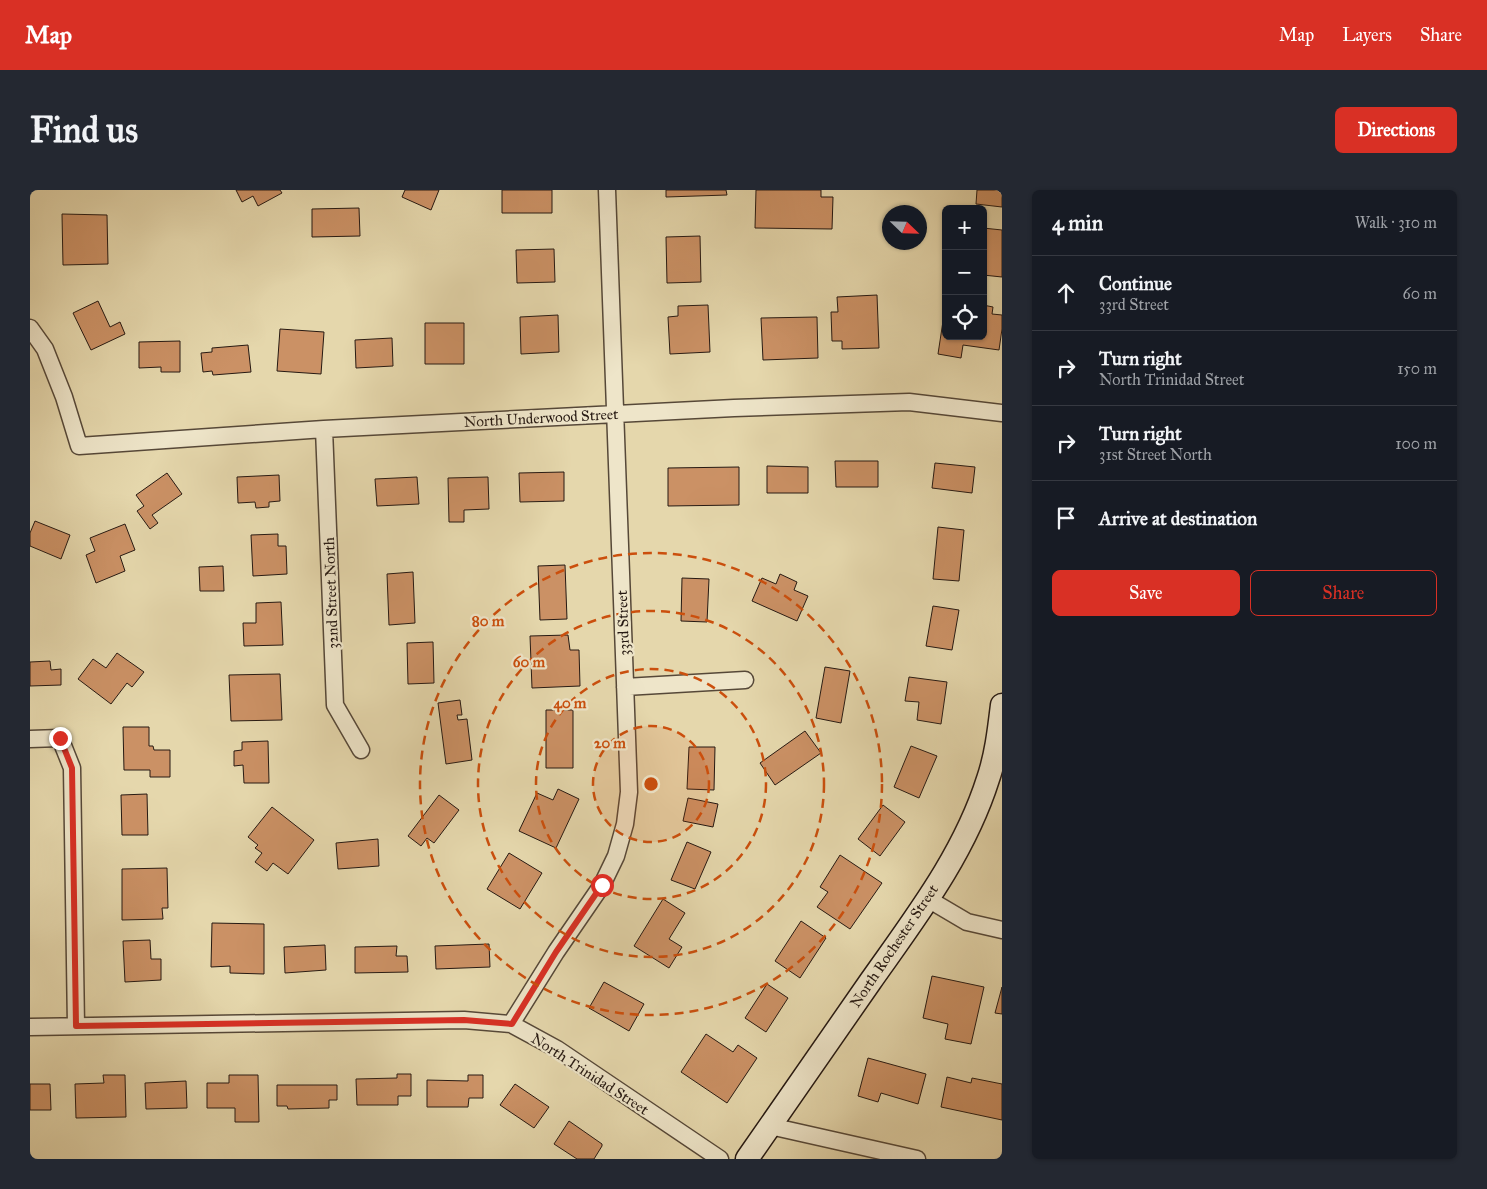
<!DOCTYPE html>
<html lang="en">
<head>
<meta charset="utf-8">
<style>
  body { margin:0; font-family:"IM FELL Great Primer",serif; background:#242831; color:#f1f3f6 }
  .controls { position:absolute; right:15px; top:15px; display:grid; overflow:hidden; border-radius:8px; box-shadow:0 1px 4px #0004 }
  .controls button { width:45px; height:45px; display:grid; place-items:center; padding:0; border:0; border-bottom:1px solid #363941; background:#171b24; color:#f1f3f6; font:25px sans-serif }
  .compass { position:absolute; left:852px; top:15px; width:45px; height:45px; border-radius:50%; background:#171b24; box-shadow:0 1px 4px #0004; rotate:113deg }
  .stop { position:absolute; width:15px; height:15px; margin:-11px; border:4px solid #d93025; border-radius:50%; background:#fff }
  .stop.end { background:#d93025; border-color:#fff; box-shadow:0 1px 5px #0008 }
  .list { margin:0; padding:0; list-style:none }
  h2 { display:flex; justify-content:space-between; align-items:center; height:65px; margin:0; padding:0 20px; font-size:21px }
  h2 small { font-size:16px; font-weight:400; color:#9ea1a6 }
  .list li { display:grid; grid-template-columns:32px 1fr auto; gap:15px; align-items:center; box-sizing:border-box; height:75px; padding:0 20px; border-top:1px solid #363941 }
  .list b { display:block; font-size:19px; white-space:nowrap }
  .list p { margin:0; font-size:16px; white-space:nowrap; color:#9ea1a6 }
  .list em { font-size:16px; font-style:normal; color:#9ea1a6 }
  .actions { display:flex; gap:10px; padding:15px 20px }
  .actions a { flex:1; padding:11px 0; border:1px solid #d93025; border-radius:8px; text-align:center; font-size:18px; color:#d93025 }
  .actions .main { background:#d93025; color:#fff }
  .icon { flex:none; width:28px; height:28px; fill:none; stroke:currentColor; stroke-width:2; stroke-linecap:round; stroke-linejoin:round }
  .map { position:relative; flex:none; width:972px; height:969px; overflow:hidden; border-radius:8px }
  header { display:flex; align-items:center; gap:30px; box-sizing:border-box; height:70px; padding:0 25px; background:#d93025; color:#fff }
  header strong { font-size:24px }
  nav { display:flex; gap:28px; margin-inline-start:auto; font-size:18px }
  .intro { display:flex; align-items:center; justify-content:space-between; box-sizing:border-box; height:120px; padding:0 30px }
  h1 { margin:0; font-size:35px }
  .button { padding:12px 22px; border-radius:8px; background:#d93025; color:#fff; font-size:18px; font-weight:700 }
  main { display:flex; gap:30px; padding:0 30px }
  aside { flex:1; background:#171b24; border-radius:8px; box-shadow:0 1px 4px #0004 }
  .map>svg:first-child { display:block }
  .building { fill:#cb9165; stroke:#261912 }
  .lines { fill:none; stroke-linecap:round; stroke-linejoin:round }
  .street-casing { stroke:#564838; stroke-width:19 }
  .secondary-casing { stroke:#261912; stroke-width:25 }
  .street { stroke:#eee5c9; stroke-width:16 }
  .secondary { stroke:#eee5c9; stroke-width:22 }
  .route { stroke:#d93025; stroke-width:6 }
  .ring { fill:none; stroke:#cb4f0d; stroke-width:2.5; stroke-dasharray:9 6 }
  .labels { text-anchor:middle; stroke-width:4.5; stroke-linejoin:round; paint-order:stroke }
  .street-label { font-size:15px; fill:#261912; stroke:#eee5c9 }
  .centre { fill:#cb4f0d; stroke:#eee5c9; stroke-width:2.5 }
  .ring-label { font-size:15px; text-anchor:middle; font-weight:bold; fill:#cb4f0d; stroke:#eee5c9; stroke-width:4.5; stroke-linejoin:round; paint-order:stroke }
</style>
</head>
<body>
<header>
<strong>Map</strong>
<nav><a>Map</a><a>Layers</a><a>Share</a></nav>
</header>
<div class="intro"><h1>Find us</h1><a class="button">Directions</a></div>
<main>
<div class="map">
<svg width="972" height="969" viewBox="0 0 972 969">
  <rect width="100%" height="100%" fill="#e5d7ac"/>
  <filter id="stains"><feTurbulence type="fractalNoise" baseFrequency=".004" numOctaves="4"/><feColorMatrix values="0 0 0 0 .2 0 0 0 0 .09 0 0 0 0 .02 0 0 0 .5 -.17"/></filter>
  <radialGradient id="worn" r=".72"><stop offset=".6" stop-color="#630" stop-opacity="0"/><stop offset="1" stop-color="#630" stop-opacity=".3"/></radialGradient>
  <path class="building" d="M206 0H250L252 3 228 16 223 6 212 12Z
    M375 0H409L401 20 372 7Z
    M472 0H522V23H472Z
    M636 0H696L697 5 636 7Z
    M726 0H791V7H803L802 39 725 38Z
    M947 0H972V17L946 14Z
    M329 18 330 46 282 47V19Z
    M32 24 77 25 78 74 33 75Z
    M953 38 972 40V87L953 85Z
    M670 46 671 92 637 93 636 47Z
    M524 59 525 92 487 93 486 60Z
    M847 105 849 158 812 159V151H802L801 122H808L807 107Z
    M68 111 80 137 90 132 95 144 61 160 43 123Z
    M678 115 680 162 640 164 638 127 648 126V116Z
    M953 115 963 117 962 124 972 125V139L969 160 933 155 931 168 908 164 915 118 916 146H953Z
    M528 125 529 162 491 164 490 127Z
    M787 127 788 168 733 170 731 128Z
    M395 133H434V174H395Z
    M250 139 294 142 291 184 247 181Z
    M362 148 363 176 326 178 325 150Z
    M150 151V182H131V177L109 178V152Z
    M218 155 221 182 183 185 182 181 173 182 171 163 182 162V158Z
    M805 271H848V297H806Z
    M905 273 945 277 942 303 902 298Z
    M737 276 778 277V303H737Z
    M709 277V315L638 316V278Z
    M534 282V311L490 312 489 283Z
    M137 283 152 304 122 325 128 333 120 339 107 321 114 316 106 305Z
    M249 285 250 311 239 312V317L226 318 225 312 208 313 207 287Z
    M387 287 389 314 347 316 345 289Z
    M458 287 459 319 434 320V332H419L418 288Z
    M5 331 40 345 31 369 0 356V343Z
    M95 334 105 360 90 366 95 381 66 393 56 365 65 361 60 348Z
    M908 337 934 340 929 391 903 389Z
    M248 344V356H256L257 384 223 386 221 345Z
    M535 375 537 429 510 430 508 376Z
    M193 376 194 401H170L169 377Z
    M383 382 385 433 359 435 357 384Z
    M750 384 767 392 764 400 778 406 767 431 722 411 732 388 746 394Z
    M652 388 679 389 677 432 651 431Z
    M251 412 253 455 214 456 213 433H226V413Z
    M903 416 929 420 922 460 896 456Z
    M538 445 540 460H549L550 496 502 498 500 446Z
    M403 452 404 493 378 494 377 453Z
    M87 463 114 482 102 497 97 493 81 514 48 489 63 469 76 478Z
    M20 471 21 480 31 479V495L0 496V472Z
    M795 477 820 481 811 533 786 528Z
    M250 484 252 530 201 531 199 485Z
    M879 487 917 492 911 534 887 530 889 512 875 511Z
    M430 510 432 525H427L428 530 437 529 442 570 416 574 408 513Z
    M516 520H543V578H516Z
    M93 537H119V556H123L124 560H140V587H120V580H94Z
    M775 541 791 563 745 595 730 573Z
    M238 551 239 593H214L213 575 204 576V561L212 560V552Z
    M881 556 907 566 889 608 864 597Z
    M659 557H685L684 600 657 599Z
    M528 599 549 609 526 658 489 641 507 603 523 610Z
    M117 604 118 645H92L91 605Z
    M409 605 429 620 404 653 397 648 391 656 378 646Z
    M658 608 688 614 683 637 653 631Z
    M853 615 875 632 850 666 828 649Z
    M242 617 284 650 258 684 243 673 237 681 225 672 232 663 225 658 228 655 218 647Z
    M348 649 349 676 308 679 306 653Z
    M657 652 681 662 665 699 641 690Z
    M479 663 512 683 490 719 457 699Z
    M810 665 852 693 820 739 787 717 798 702 790 697Z
    M137 678 138 718H132L133 729 92 730V679Z
    M633 709 655 723 639 749 652 757 639 778 604 756Z
    M771 731 796 748 770 788 745 771Z
    M182 733 234 734V784L200 783V776L181 777Z
    M120 750 121 769H131V790L95 792 93 751Z
    M459 754 460 777 406 779 405 756Z
    M295 755 296 780 255 783 254 757Z
    M367 756 366 766H377L378 782 325 783V757Z
    M902 786 954 797 941 854 915 849 918 834 893 828Z
    M574 792 614 814 599 841 559 818Z
    M737 794 758 808 736 842 715 828Z
    M972 797V824L965 823Z
    M676 844 703 862 708 855 727 868 697 913 651 882Z
    M838 868 896 884 888 914 851 903 848 912 828 906Z
    M367 884H381V906H368V915H327L326 889 367 888Z
    M73 885H95L96 927 46 928 45 894 74 893Z
    M199 885H228L229 932H205V918H177V893H199Z
    M438 885H453V908H439L438 917H397V890L438 891Z
    M917 887 941 893 942 888 972 894V930L911 917Z
    M156 891 157 918 116 919 115 893Z
    M0 894H20L21 920H0Z
    M485 894 519 917 504 938 470 915Z
    M247 895H307V910H299V918L258 919 257 916H247Z
    M539 931 572 954V956L564 969H547L524 954Z"/>
  <g class="lines">
    <g class="street-casing">
      <path id="street" d="M0 138 15 159 34 207 49 256 294 239 704 218 879 212 972 223
        M294 239 305 515 331 560
        M595 497 715 490
        M0 549 30 548 42 578 46 836
        M898 709 937 732 972 740
        M481 834 526 762 572 695 586 666 595 634 599 602 577 0
        M0 837 434 830 481 834 527 859 690 969
        M740 936 887 969"/>
    </g>
    <g class="secondary-casing">
      <path id="secondary" d="M717 969C758 910 799 851 840 792 885 728 934 665 958 589 966 566 969 540 972 515"/>
    </g>
    <use href="#street" class="street"/>
    <use href="#secondary" class="secondary"/>
  </g>
  <g class="lines">
    <path class="route" d="M30 548 42 578 46 836 434 830 482 834 526 762 572 695"/>
  </g>
  <circle cx="621" cy="594" r="58" fill="#cb4f0d" fill-opacity=".12"/>
  <g class="ring">
    <circle cx="621" cy="594" r="58"/>
    <circle cx="621" cy="594" r="115"/>
    <circle cx="621" cy="594" r="173"/>
    <circle cx="621" cy="594" r="231"/>
  </g>
  <g class="labels">
    <g class="street-label">
      <text transform="translate(511 228) rotate(-3)" y="5">North Underwood Street</text>
      <text transform="translate(301 403) rotate(-92)" y="5">32nd Street North</text>
      <text transform="translate(593 433) rotate(-92)" y="5">33rd Street</text>
      <text transform="translate(864 756) rotate(-56)" y="5">North Rochester Street</text>
      <text transform="translate(560 884) rotate(33)" y="5">North Trinidad Street</text>
    </g>
  </g>
  <circle cx="621" cy="594" r="8" class="centre"/>
  <g class="ring-label">
    <text x="458" y="436">80 m</text>
    <text x="499" y="477">60 m</text>
    <text x="540" y="518">40 m</text>
    <text x="580" y="558">20 m</text>
  </g>
  <rect width="100%" height="100%" filter="url(#stains)"/>
  <rect width="100%" height="100%" fill="url(#worn)"/>
</svg>
<div class="controls">
<button>+</button>
<button>−</button>
<button><svg class="icon" aria-label="locate" viewBox="0 0 24 24"><circle cx="12" cy="12" r="6"/><path d="M12 2v4M12 18v4M2 12h4M18 12h4"/></svg></button>
</div>
<svg class="compass" viewBox="-18 -18 36 36"><path d="M0-13l5 13h-10z" fill="#e53935"/><path d="M0 13l5-13h-10z" fill="#9ea1a6"/></svg>
<div class="stop" style="left:572px;top:695px"></div>
<div class="stop end" style="left:30px;top:548px"></div>
</div>
<aside>
<h2>4 min<small>Walk · 310 m</small></h2>
<ul class="list">
<li><svg class="icon" aria-label="ahead" viewBox="0 0 24 24"><path d="M12 20V5M6 11l6-6 6 6"/></svg><div><b>Continue</b><p>33rd Street</p></div><em>60 m</em></li>
<li><svg class="icon" aria-label="right" viewBox="0 0 24 24"><path d="M7 20v-9h11M14 6l5 5-5 5"/></svg><div><b>Turn right</b><p>North Trinidad Street</p></div><em>150 m</em></li>
<li><svg class="icon" aria-label="right" viewBox="0 0 24 24"><path d="M7 20v-9h11M14 6l5 5-5 5"/></svg><div><b>Turn right</b><p>31st Street North</p></div><em>100 m</em></li>
<li><svg class="icon" aria-label="arrive" viewBox="0 0 24 24"><path d="M6 21V4h12l-3 4 3 4H6"/></svg><div><b>Arrive at destination</b></div></li>
</ul>
<div class="actions"><a class="main">Save</a><a>Share</a></div>
</aside>
</main>
</body>
</html>
